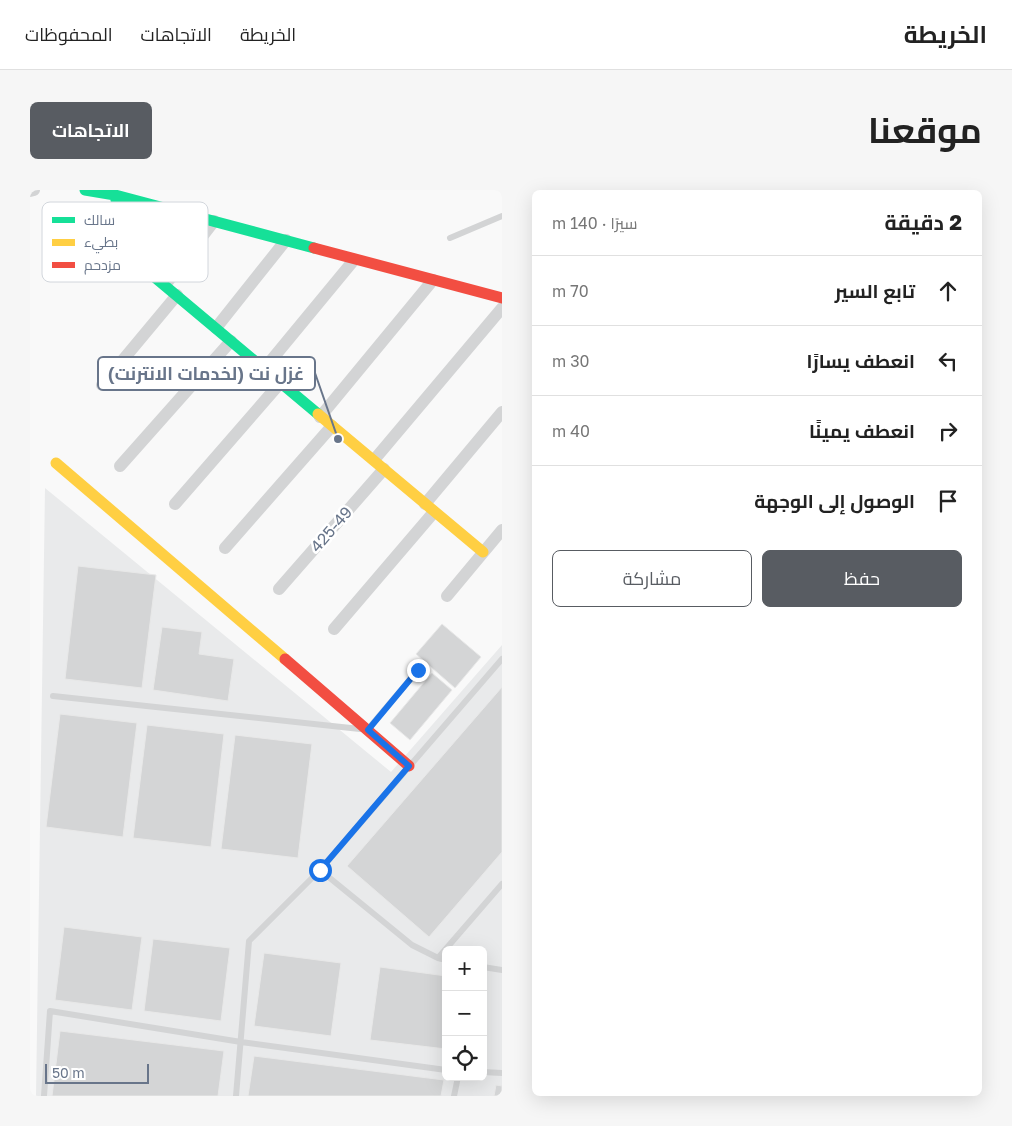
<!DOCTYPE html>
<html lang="ar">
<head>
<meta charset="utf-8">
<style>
  body { margin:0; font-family:"Golos Text",Cairo,sans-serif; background:#f6f6f6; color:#222; direction:rtl }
  .controls { position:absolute; right:15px; bottom:15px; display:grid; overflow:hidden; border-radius:8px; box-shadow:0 5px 20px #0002 }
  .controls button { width:45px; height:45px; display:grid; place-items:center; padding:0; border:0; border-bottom:1px solid #e0e0e0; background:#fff; color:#222; font:25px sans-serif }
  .scale { position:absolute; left:15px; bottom:12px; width:104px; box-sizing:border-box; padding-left:5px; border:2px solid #68758a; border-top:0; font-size:14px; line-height:18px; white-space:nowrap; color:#68758a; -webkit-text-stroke:4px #fff; paint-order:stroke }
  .stop { position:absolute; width:15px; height:15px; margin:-11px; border:4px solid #1a73e8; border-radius:50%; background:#fff }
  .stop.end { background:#1a73e8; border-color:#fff; box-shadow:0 1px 5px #0008 }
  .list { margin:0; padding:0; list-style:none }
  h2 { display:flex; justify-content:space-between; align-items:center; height:65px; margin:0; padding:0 20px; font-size:21px }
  h2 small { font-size:16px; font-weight:400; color:#767676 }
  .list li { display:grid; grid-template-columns:32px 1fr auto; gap:15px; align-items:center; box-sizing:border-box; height:70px; padding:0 20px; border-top:1px solid #e0e0e0 }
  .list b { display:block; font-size:19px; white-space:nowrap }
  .list em { font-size:16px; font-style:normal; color:#767676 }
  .actions { display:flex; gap:10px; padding:15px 20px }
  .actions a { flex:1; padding:11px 0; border:1px solid #585c62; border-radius:8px; text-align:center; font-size:18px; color:#585c62 }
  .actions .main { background:#585c62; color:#fff }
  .icon { flex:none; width:28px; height:28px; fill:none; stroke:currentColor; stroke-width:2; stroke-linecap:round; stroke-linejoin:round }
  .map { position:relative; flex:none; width:472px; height:906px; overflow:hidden; direction:ltr; border-radius:8px }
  header { display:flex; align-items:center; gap:30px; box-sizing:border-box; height:70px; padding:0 25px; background:#fff; border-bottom:1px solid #e0e0e0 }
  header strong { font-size:24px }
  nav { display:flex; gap:28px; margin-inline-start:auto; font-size:18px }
  .intro { display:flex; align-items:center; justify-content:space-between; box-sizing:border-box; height:120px; padding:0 30px }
  h1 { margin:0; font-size:35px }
  .button { padding:12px 22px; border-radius:8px; background:#585c62; color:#fff; font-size:18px; font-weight:700 }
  main { display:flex; gap:30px; padding:0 30px }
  aside { flex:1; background:#fff; border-radius:8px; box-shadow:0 5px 20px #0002 }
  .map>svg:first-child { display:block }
  .built { fill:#e9eaeb; fill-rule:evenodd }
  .building { fill:#d4d5d6; stroke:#e8e8e8 }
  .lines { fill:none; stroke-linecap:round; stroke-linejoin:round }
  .lane { stroke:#d3d4d5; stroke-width:6 }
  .street { stroke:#d3d4d5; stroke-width:12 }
  .fast { stroke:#16e098; stroke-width:11 }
  .slow { stroke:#ffcf43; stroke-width:11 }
  .jam { stroke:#f24e42; stroke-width:11 }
  .route { stroke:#1a73e8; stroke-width:6 }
  .labels { text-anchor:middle; stroke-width:5; stroke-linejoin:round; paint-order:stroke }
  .street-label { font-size:16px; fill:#68758a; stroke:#fff }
  .key { fill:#fff; stroke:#d2d6dc; stroke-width:1 }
  .key-label { font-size:14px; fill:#68758a }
  .leader { fill:none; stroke:#68758a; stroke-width:2 }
  .callout-dot { fill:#68758a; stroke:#fff; stroke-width:2 }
  .callout { fill:#fff; stroke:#68758a; stroke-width:2 }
  .callout-label { font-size:18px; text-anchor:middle; font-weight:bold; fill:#68758a }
</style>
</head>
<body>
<header>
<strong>الخريطة</strong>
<nav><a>الخريطة</a><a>الاتجاهات</a><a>المحفوظات</a></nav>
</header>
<div class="intro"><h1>موقعنا</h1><a class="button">الاتجاهات</a></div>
<main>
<aside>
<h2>2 دقيقة<small>سيرًا · 140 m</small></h2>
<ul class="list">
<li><svg class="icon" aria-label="ahead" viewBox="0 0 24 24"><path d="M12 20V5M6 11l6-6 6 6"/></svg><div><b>تابع السير</b></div><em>70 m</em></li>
<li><svg class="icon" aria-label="left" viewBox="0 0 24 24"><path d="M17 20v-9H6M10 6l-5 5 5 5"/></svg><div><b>انعطف يسارًا</b></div><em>30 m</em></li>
<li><svg class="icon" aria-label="right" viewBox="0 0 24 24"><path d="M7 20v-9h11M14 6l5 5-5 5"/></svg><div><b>انعطف يمينًا</b></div><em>40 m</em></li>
<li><svg class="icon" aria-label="arrive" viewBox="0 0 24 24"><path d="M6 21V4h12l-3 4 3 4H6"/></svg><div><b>الوصول إلى الوجهة</b></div></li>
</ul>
<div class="actions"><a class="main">حفظ</a><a>مشاركة</a></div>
</aside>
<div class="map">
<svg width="472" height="906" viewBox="0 0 472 906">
  <rect width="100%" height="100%" fill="#f9f9f9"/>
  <path class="built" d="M15 298 361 582 472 455V906H6ZM416 760H453V887H416Z"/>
  <path class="building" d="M48 376 126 385 112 498 35 489Z
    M412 434 451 467 425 498 386 464Z
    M132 437 172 442 169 464 204 469 198 511 123 500Z
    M402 483 422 500 380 550 360 533Z
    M472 497V662L399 747 317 676Z
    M30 524 107 533 93 647 16 637Z
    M117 535 194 544 181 657 103 648Z
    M205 545 282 554 268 668 191 659Z
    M34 737 112 747 102 820 25 810Z
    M123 749 200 758 191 831 114 821Z
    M234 763 311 773 301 846 224 836Z
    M350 777 416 786V859L340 850Z
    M30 841 194 861 188 906H22Z
    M224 866 414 890 411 906H218Z
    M466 895 472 896V906H464Z"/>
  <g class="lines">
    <path class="lane" d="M420 48 472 26
      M23 506 330 539
      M339 538 388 480
      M290 680 382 755 408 768 416 770
      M408 768 472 694
      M453 777 472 780
      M453 882 472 883
      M14 906 20 821 211 852 416 880
      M206 906 219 751 290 680 472 469
      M424 906 428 887"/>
    <path class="street" d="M0 1 4 0
      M135 95 184 31
      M186 138 256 50
      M234 179 324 70
      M72 195 147 105
      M290 227 403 90
      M344 270 472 118
      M90 276 201 151
      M145 314 251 192
      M395 314 472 222
      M195 358 302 236
      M249 399 354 279
      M417 406 472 340
      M304 439 404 322"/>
    <path class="fast" d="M55 0 85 5 284 58
      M85 5 97 64 288 224"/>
    <path class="slow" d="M288 224 453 362
      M26 273 255 469"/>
    <path class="jam" d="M284 58 472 108
      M255 469 379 576"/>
  </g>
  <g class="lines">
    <path class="route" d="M290 680 379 576 338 540 388 480"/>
  </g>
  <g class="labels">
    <g class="street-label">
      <text transform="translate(301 339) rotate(-49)" y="6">425-49</text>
    </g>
  </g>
  <rect x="12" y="12" width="166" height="80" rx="8" class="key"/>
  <rect x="22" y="27" width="23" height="6" fill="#16e098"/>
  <rect x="22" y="49" width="23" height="7" fill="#ffcf43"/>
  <rect x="22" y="72" width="23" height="6" fill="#f24e42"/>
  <g class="key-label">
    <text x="54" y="35">سالك</text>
    <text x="54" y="57">بطيء</text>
    <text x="54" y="80">مزدحم</text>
  </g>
  <path class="leader" d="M308 249L285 183"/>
  <circle class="callout-dot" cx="308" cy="249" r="5"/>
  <rect class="callout" x="68" y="167" width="217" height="33" rx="5"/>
  <g class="callout-label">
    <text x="176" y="190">غزل نت (لخدمات الانترنت)</text>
  </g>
</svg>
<div class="controls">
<button>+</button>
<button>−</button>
<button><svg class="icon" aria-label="locate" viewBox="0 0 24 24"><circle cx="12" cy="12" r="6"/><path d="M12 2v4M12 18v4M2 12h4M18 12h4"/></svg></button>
</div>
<div class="scale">50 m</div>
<div class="stop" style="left:290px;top:680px"></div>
<div class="stop end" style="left:388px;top:480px"></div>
</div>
</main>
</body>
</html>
